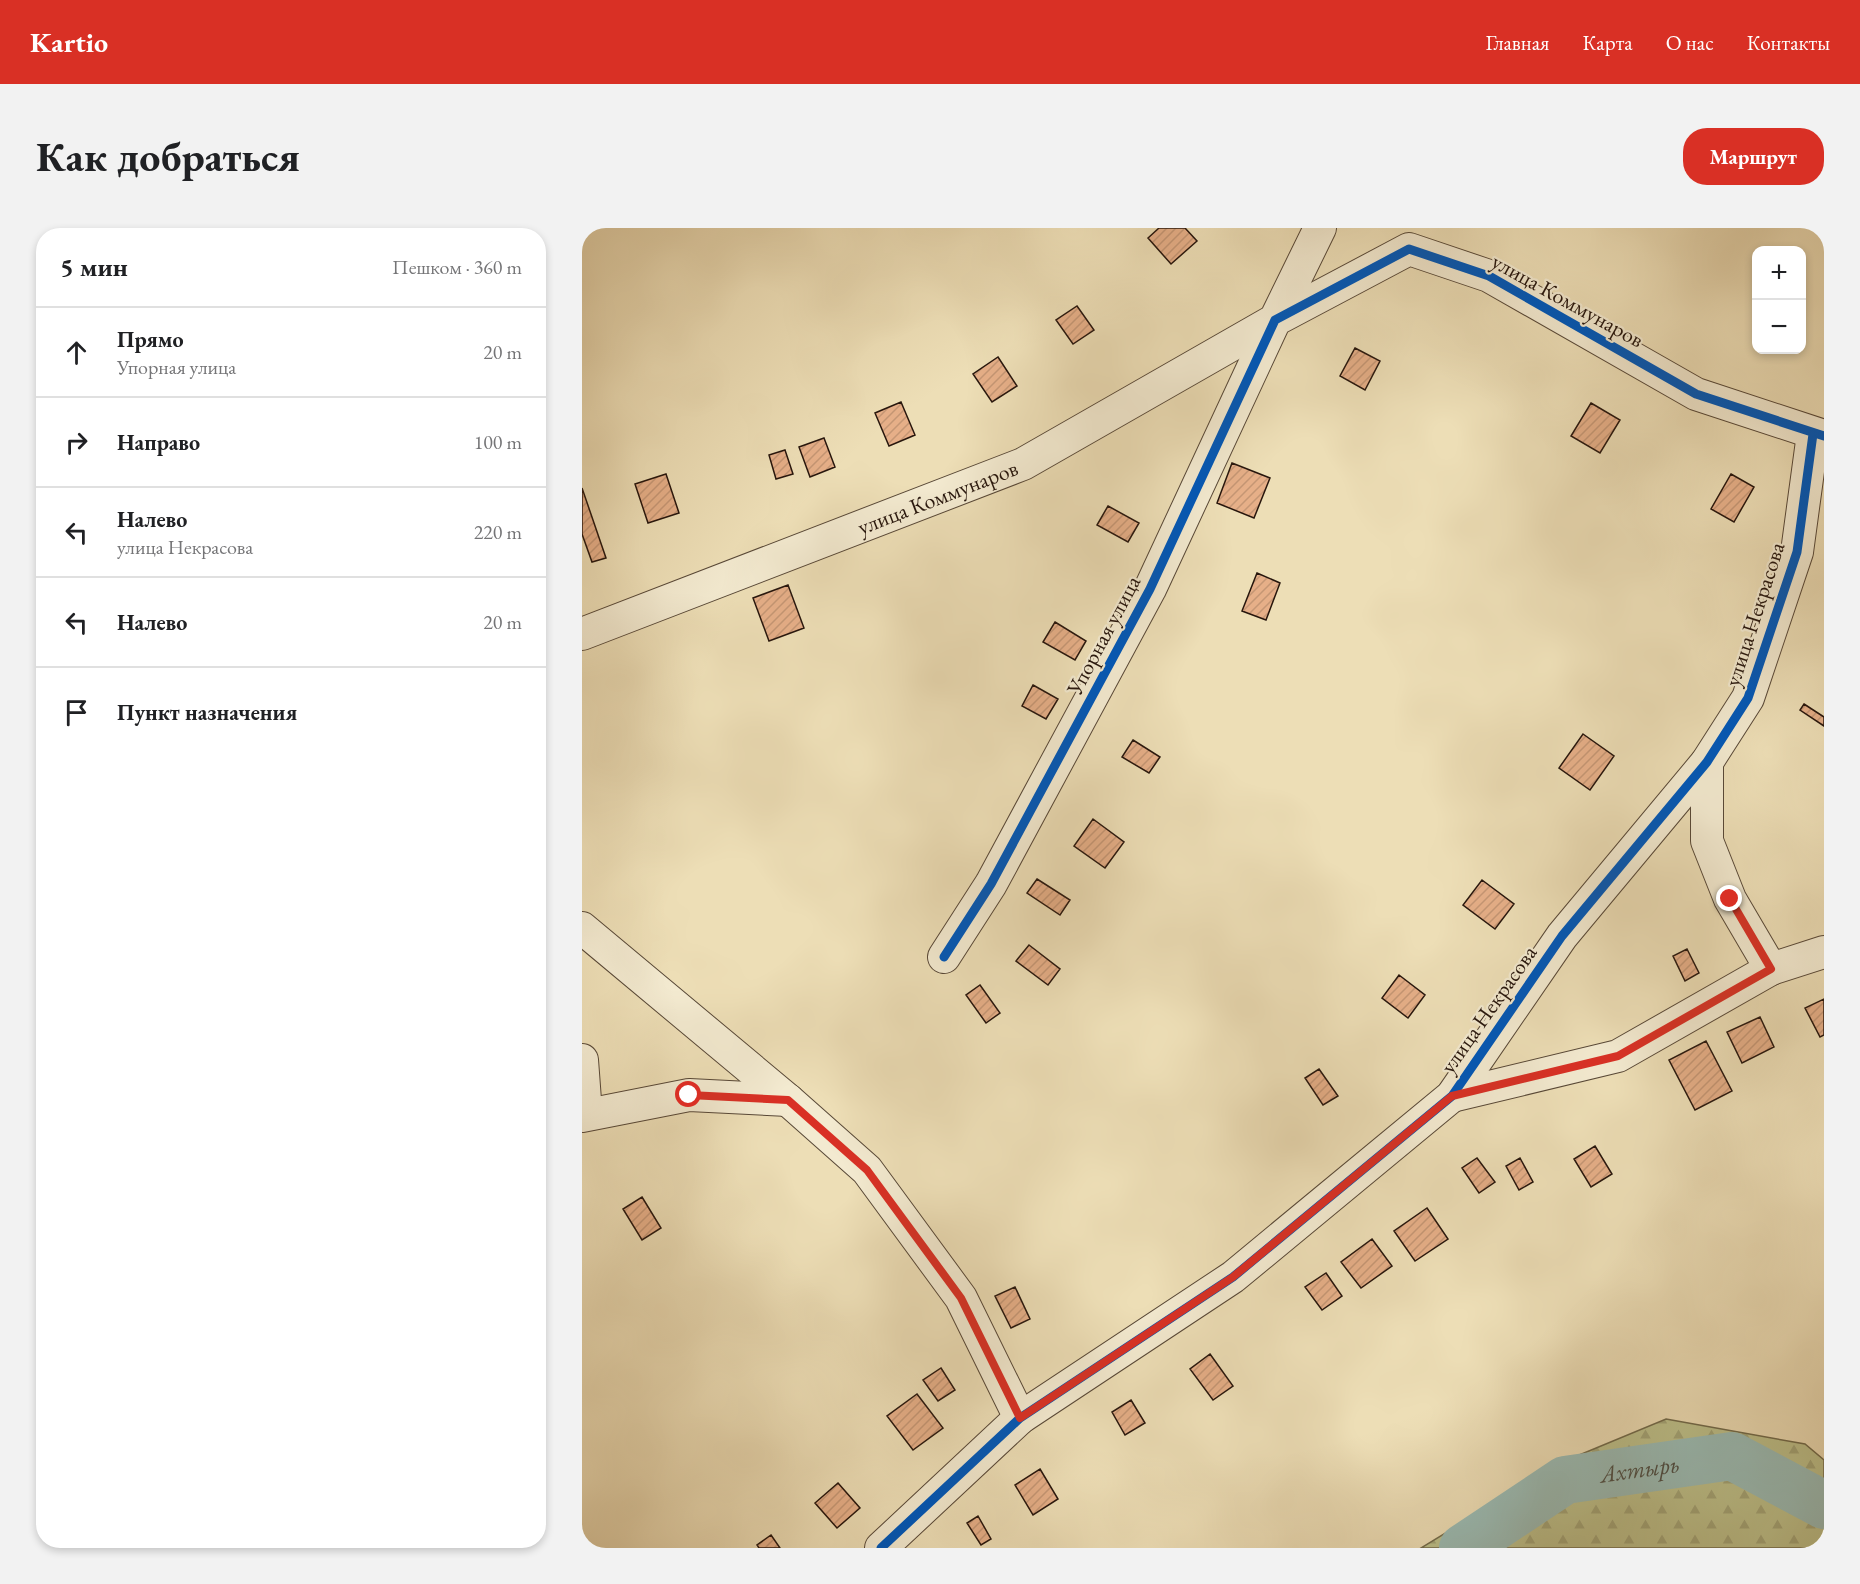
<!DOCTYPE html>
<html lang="ru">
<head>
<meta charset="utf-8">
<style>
  body { margin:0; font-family:"EB Garamond",serif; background:#f2f2f2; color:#202124 }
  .controls { position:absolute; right:18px; top:18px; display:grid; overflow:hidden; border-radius:12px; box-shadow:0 3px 9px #0003 }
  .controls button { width:54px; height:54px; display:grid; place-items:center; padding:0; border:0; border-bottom:2px solid #e0e0e0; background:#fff; color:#202124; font:30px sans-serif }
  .stop { position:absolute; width:18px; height:18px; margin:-14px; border:4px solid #d93025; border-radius:50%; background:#fff }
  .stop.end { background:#d93025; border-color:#fff; box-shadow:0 2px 6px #0008 }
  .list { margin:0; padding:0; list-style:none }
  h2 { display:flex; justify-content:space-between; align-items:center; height:78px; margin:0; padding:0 24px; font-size:26px }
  h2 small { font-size:20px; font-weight:400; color:#757577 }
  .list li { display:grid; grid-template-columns:39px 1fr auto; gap:18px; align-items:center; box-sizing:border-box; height:90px; padding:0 24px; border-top:2px solid #e0e0e0 }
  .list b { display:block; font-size:22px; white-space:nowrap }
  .list p { margin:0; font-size:20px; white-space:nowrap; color:#757577 }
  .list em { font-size:20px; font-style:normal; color:#757577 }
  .icon { flex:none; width:33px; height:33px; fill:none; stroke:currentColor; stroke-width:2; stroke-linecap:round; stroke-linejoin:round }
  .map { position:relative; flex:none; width:1242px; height:1320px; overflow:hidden; border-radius:24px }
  header { display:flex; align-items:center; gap:36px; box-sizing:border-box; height:84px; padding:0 30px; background:#d93025; color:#fff }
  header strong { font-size:28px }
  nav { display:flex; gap:33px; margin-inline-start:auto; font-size:21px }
  .intro { display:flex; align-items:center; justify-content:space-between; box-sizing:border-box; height:144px; padding:0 36px }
  h1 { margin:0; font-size:42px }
  .button { padding:15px 27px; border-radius:24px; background:#d93025; color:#fff; font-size:21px; font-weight:700 }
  main { display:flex; gap:36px; padding:0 36px }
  aside { flex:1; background:#fff; border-radius:24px; box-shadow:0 3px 9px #0003 }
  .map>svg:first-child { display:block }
  .forest { fill:url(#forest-firs); stroke:#726b4c; stroke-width:1.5 }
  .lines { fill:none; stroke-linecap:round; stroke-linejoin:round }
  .river { stroke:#9abbb4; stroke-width:48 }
  .building { fill:url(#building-hatch); stroke:#27160d; stroke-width:1.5 }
  .minor-casing { stroke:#584837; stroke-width:34 }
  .minor { stroke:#f3ead0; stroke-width:32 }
  .cycleway-casing { stroke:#f3ead0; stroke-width:13 }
  .cycleway { stroke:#0057b8; stroke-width:9 }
  .route { stroke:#d93025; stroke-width:8 }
  .labels { text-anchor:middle; stroke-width:4.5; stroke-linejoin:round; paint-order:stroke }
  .street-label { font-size:22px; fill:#27160d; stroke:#f3ead0 }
  .water-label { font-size:24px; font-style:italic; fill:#4f5047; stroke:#f3ead0 }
</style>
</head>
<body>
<header>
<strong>Kartio</strong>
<nav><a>Главная</a><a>Карта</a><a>О нас</a><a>Контакты</a></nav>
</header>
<div class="intro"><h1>Как добраться</h1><a class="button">Маршрут</a></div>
<main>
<aside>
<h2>5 мин<small>Пешком · 360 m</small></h2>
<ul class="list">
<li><svg class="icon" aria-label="ahead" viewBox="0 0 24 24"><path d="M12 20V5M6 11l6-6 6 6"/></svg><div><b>Прямо</b><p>Упорная улица</p></div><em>20 m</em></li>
<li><svg class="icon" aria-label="right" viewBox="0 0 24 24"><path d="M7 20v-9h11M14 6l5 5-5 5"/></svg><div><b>Направо</b></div><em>100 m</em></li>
<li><svg class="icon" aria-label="left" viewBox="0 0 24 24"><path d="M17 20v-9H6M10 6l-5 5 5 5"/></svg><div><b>Налево</b><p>улица Некрасова</p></div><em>220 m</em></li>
<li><svg class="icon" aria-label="left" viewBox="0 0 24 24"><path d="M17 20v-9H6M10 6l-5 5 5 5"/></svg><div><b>Налево</b></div><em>20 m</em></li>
<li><svg class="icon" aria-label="arrive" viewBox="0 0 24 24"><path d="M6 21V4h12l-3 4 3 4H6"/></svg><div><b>Пункт назначения</b></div></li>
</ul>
</aside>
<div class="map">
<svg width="1242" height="1320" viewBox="0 0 1242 1320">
  <defs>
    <pattern id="forest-firs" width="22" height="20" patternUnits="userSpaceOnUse" patternTransform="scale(1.5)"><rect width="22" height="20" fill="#bcc08b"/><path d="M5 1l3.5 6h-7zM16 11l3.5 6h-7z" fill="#a2a477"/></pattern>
    <pattern id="building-hatch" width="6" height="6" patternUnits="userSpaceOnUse" patternTransform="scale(1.5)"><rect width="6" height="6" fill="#e6af88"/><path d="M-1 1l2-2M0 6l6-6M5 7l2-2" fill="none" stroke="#c59674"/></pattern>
  </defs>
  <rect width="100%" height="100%" fill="#eddeb6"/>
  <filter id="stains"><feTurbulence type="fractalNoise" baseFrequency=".00333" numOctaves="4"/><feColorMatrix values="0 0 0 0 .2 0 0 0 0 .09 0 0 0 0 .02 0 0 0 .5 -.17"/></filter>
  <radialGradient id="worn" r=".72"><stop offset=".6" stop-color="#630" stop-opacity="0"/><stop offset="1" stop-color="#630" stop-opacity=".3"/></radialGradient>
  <path class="forest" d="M1084 1191 1223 1216 1242 1232V1320H839L978 1235Z"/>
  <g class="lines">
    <path class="river" id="s1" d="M881 1320 983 1252 1150 1228 1242 1277"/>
  </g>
  <path class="building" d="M577 0H603L615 13 589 36 566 10Z
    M495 78 512 102 491 116 474 92Z
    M773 120 798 133 783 162 758 148Z
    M416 129 435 158 410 174 391 146Z
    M319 174 333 207 307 218 293 185Z
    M1009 175 1038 192 1018 225 989 208Z
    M242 210 253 239 228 249 217 219Z
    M203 222 211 246 194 251 187 227Z
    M650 235 688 250 672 290 635 275Z
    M84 246 97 285 66 295 53 256Z
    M1149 246 1172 259 1152 294 1129 281Z
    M0 260 24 330 10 334 0 306Z
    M526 278 557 295 546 314 515 297Z
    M675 345 698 355 684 392 660 383Z
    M206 357 222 400 187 413 171 370Z
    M473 394 504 413 493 432 461 414Z
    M451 457 476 471 464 491 440 478Z
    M1222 476 1242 489V498L1218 482Z
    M1001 506 1032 528 1008 562 977 540Z
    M551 512 578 529 567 545 540 529Z
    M511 591 542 614 523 640 492 618Z
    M455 651 488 672 478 687 445 665Z
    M900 652 932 676 913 701 881 677Z
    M447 717 478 741 466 757 434 733Z
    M1105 721 1117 745 1103 753 1091 728Z
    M817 747 843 767 826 790 800 770Z
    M398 757 418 785 404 795 384 767Z
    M1242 771V807L1238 809 1223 780Z
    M1178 789 1192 819 1160 835 1145 804Z
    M1124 813 1150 863 1113 882 1087 832Z
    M737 841 756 868 741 877 723 850Z
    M1013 918 1030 946 1009 959 992 931Z
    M895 930 913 954 897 965 880 940Z
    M938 930 951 954 937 962 924 938Z
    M60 969 79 1000 60 1012 41 981Z
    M845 980 866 1011 833 1033 812 1003Z
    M790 1011 810 1038 779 1060 759 1034Z
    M744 1045 760 1068 740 1082 723 1059Z
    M433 1059 448 1091 429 1100 413 1068Z
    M628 1126 651 1158 631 1172 608 1141Z
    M359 1140 373 1162 356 1173 341 1152Z
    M335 1166 361 1200 331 1222 305 1188Z
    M549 1172 563 1195 543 1207 530 1184Z
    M458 1241 476 1271 451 1287 433 1257Z
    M256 1255 278 1280 255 1300 233 1275Z
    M396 1288 409 1311 399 1317 385 1295Z
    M189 1307 198 1320H177L175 1317Z"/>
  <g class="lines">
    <g class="minor-casing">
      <g id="minor">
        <path id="s2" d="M0 406 441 236 693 92 738 0"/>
        <path d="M1125 534V613L1148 671 1189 741"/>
        <path d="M0 700 206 872 285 942 379 1070 438 1190"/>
        <path d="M362 729 409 656 568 361 693 92 827 21 907 48 1114 166 1242 208"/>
        <path d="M0 832 4 886"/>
        <path d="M870 868 1036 828 1189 741 1242 724"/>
        <path d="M0 888 107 867 206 872"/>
        <path d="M299 1320 438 1190 651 1049 870 868 980 708 1125 534 1166 470 1215 324 1231 206"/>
      </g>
    </g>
    <use href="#minor" class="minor"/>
    <g class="cycleway-casing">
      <path id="cycleway" d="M362 729 409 656 568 361 693 92 827 21 907 48 1114 166 1242 208
        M299 1320 438 1190 651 1049 870 868 980 708 1125 534 1166 470 1215 324 1231 206"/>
    </g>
    <use href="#cycleway" class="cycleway"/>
  </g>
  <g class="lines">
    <path class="route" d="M107 867 206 872 285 942 379 1070 438 1190 651 1049 870 868 1036 828 1189 741 1148 671"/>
  </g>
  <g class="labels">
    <g class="street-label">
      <text transform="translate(986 72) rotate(29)" y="8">улица Коммунаров</text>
      <text dy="8" stroke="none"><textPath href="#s2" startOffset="381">улица Коммунаров</textPath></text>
      <text transform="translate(1172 386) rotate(-72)" y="8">улица Некрасова</text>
      <text transform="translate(521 407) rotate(-62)" y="8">Упорная улица</text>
      <text transform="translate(906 781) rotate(-55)" y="8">улица Некрасова</text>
    </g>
    <g class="water-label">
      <text dy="8" stroke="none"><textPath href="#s1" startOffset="198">Ахтырь</textPath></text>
    </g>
  </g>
  <rect width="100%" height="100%" filter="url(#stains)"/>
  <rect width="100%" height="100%" fill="url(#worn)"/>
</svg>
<div class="controls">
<button>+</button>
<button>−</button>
</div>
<div class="stop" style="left:107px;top:867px"></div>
<div class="stop end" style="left:1148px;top:671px"></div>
</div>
</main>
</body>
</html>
